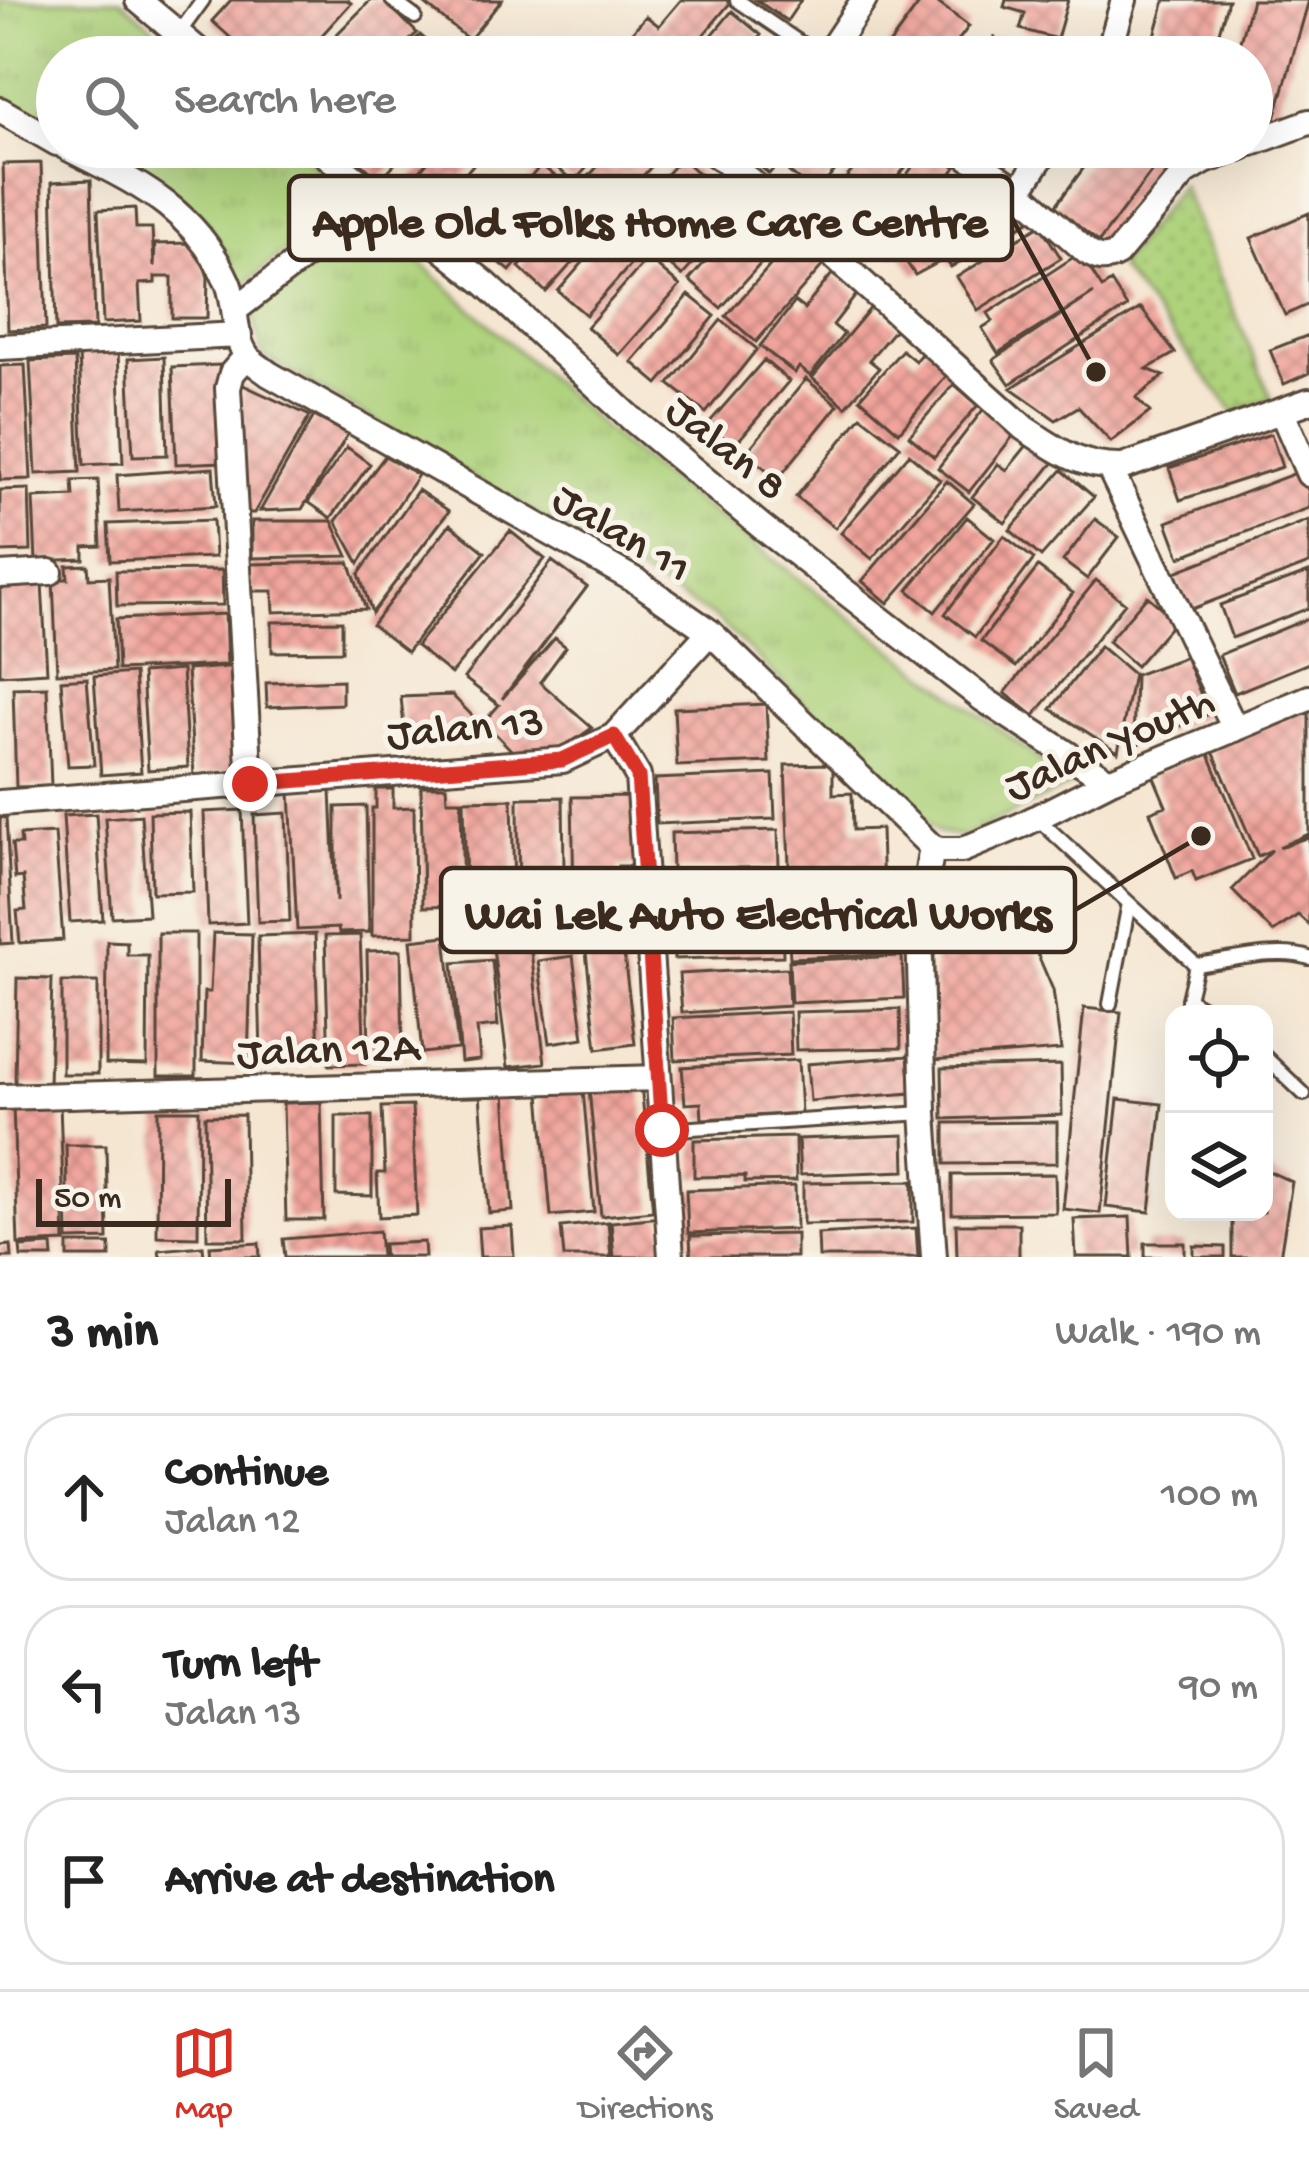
<!DOCTYPE html>
<html lang="en">
<head>
<meta charset="utf-8">
<style>
  body { margin:0; font-family:"Gochi Hand",sans-serif; background:#f6f6f6; color:#222 }
  .controls { position:absolute; right:36px; bottom:36px; display:grid; overflow:hidden; border-radius:24px; box-shadow:0 12px 48px #0002 }
  .controls button { width:108px; height:108px; display:grid; place-items:center; padding:0; border:0; border-bottom:3px solid #e0e0e0; background:#fff; color:#222; font:60px sans-serif }
  .scale { position:absolute; left:36px; bottom:30px; width:195px; box-sizing:border-box; padding-left:12px; border:6px solid #3b2a1e; border-top:0; font-size:33px; line-height:42px; white-space:nowrap; color:#3b2a1e; -webkit-text-stroke:9px #f7f3e8; paint-order:stroke }
  .stop { position:absolute; width:36px; height:36px; margin:-27px; border:9px solid #d93025; border-radius:50%; background:#fff }
  .stop.end { background:#d93025; border-color:#fff; box-shadow:0 3px 12px #0008 }
  .list { margin:0; padding:0; list-style:none }
  h2 { display:flex; justify-content:space-between; align-items:center; height:156px; margin:0; padding:0 48px; font-size:51px }
  h2 small { font-size:39px; font-weight:400; color:#767676 }
  .list li { display:grid; grid-template-columns:78px 1fr auto; gap:36px; align-items:center; box-sizing:border-box; height:168px; margin:0 24px 24px; padding:0 24px; border:3px solid #e0e0e0; border-radius:48px }
  .list b { display:block; font-size:45px; white-space:nowrap }
  .list p { margin:0; font-size:39px; white-space:nowrap; color:#767676 }
  .list em { font-size:39px; font-style:normal; color:#767676 }
  .icon { flex:none; width:66px; height:66px; fill:none; stroke:currentColor; stroke-width:2; stroke-linecap:round; stroke-linejoin:round }
  .map { position:relative; flex:none; width:1309px; height:1257px; overflow:hidden }
  .search { position:absolute; background:#fff; box-shadow:0 12px 48px #0002; left:36px; right:36px; top:36px; height:132px; display:flex; align-items:center; gap:30px; box-sizing:border-box; padding:0 42px; border-radius:66px; color:#767676; font-size:45px }
  .sheet { height:732px; background:#fff }
  nav { display:flex; justify-content:space-around; align-items:center; box-sizing:border-box; height:168px; border-top:3px solid #e0e0e0; background:#fff; font-size:33px; color:#767676 }
  nav a { display:grid; justify-items:center; gap:6px }
  nav .on { color:#d93025 }
  .map>svg:first-child { display:block }
  .grass { fill:url(#grass-tufts); stroke:#747e4d; stroke-width:3 }
  .park { fill:url(#park-dots); stroke:#747e4d; stroke-width:3 }
  .building { fill:url(#building-cross-hatch) }
  .lines { fill:none; stroke-linecap:round; stroke-linejoin:round }
  .lane-casing { stroke:#574639; stroke-width:18 }
  .street-casing { stroke:#574639; stroke-width:30 }
  .lane { stroke:#fff; stroke-width:12 }
  .street { stroke:#fff; stroke-width:24 }
  .route { stroke:#d93025; stroke-width:15 }
  .labels { text-anchor:middle; stroke-width:10; stroke-linejoin:round; paint-order:stroke }
  .street-label { font-size:45px; fill:#3b2a1e; stroke:#f7f3e8 }
  .leader { fill:none; stroke:#3b2a1e; stroke-width:4.5 }
  .callout-dot { fill:#3b2a1e; stroke:#f7f3e8; stroke-width:4.5 }
  .callout { fill:#f7f3e8; stroke:#3b2a1e; stroke-width:4.5 }
  .callout-label { font-size:48px; text-anchor:middle; font-weight:bold; fill:#3b2a1e }
</style>
</head>
<body>
<div class="map">
<svg width="1309" height="1257" viewBox="0 0 1309 1257">
  <defs>
    <pattern id="grass-tufts" width="24" height="20" patternUnits="userSpaceOnUse" patternTransform="scale(3)"><rect width="24" height="20" fill="#aed27c"/><path d="M3 7l-1-3M5 7V3M7 7l1-3M15 17l-1-3M17 17v-4M19 17l1-3" fill="none" stroke="#97b46b"/></pattern>
    <pattern id="park-dots" width="8" height="8" patternUnits="userSpaceOnUse" patternTransform="scale(3)"><rect width="8" height="8" fill="#aed27c"/><path d="M2 2h.1M6 6h.1" fill="none" stroke="#97b46b" stroke-width="1.8" stroke-linecap="round"/></pattern>
    <pattern id="building-cross-hatch" width="8" height="8" patternUnits="userSpaceOnUse" patternTransform="scale(3)"><rect width="8" height="8" fill="#f1a49c"/><path d="M0 0l8 8M0 8l8-8" fill="none" stroke="#c4867f"/></pattern>
  </defs>
  <rect width="100%" height="100%" fill="#f7f3e8"/>
  <filter id="ink" filterUnits="userSpaceOnUse"><feTurbulence type="fractalNoise" baseFrequency=".00833" numOctaves="2"/><feDisplacementMap in="SourceGraphic" scale="24" xChannelSelector="R" yChannelSelector="G"/><feConvolveMatrix kernelMatrix="1 2 1 2 8 2 1 2 1" color-interpolation-filters="sRGB"/></filter>
  <filter id="wash" filterUnits="userSpaceOnUse"><feTurbulence type="fractalNoise" baseFrequency=".004" numOctaves="4" result="noise"/><feDisplacementMap in="SourceGraphic" scale="48" xChannelSelector="R" yChannelSelector="G"/><feGaussianBlur stdDeviation="2.7" result="paint"/><feColorMatrix in="noise" values="0 0 0 0 0 0 0 0 0 0 0 0 0 0 0 0 0 1.4 0 .05"/><feComposite in="paint" operator="in"/></filter>
  <g filter="url(#wash)">
    <rect width="100%" height="100%" fill="#f5e6d1"/>
    <path class="grass" d="M0 0H121L187 57H57V132L0 97Z
      M83 147H293L339 187 336 209 244 285 206 220Z
      M371 218 629 451 1072 784 964 837 938 833 717 619 262 355 252 311Z"/>
    <path class="park" d="M1181 185 1271 398 1234 412 1118 267Z"/>
    <g id="blocks">
      <path class="building" d="M231 0H347L351 3 302 57H252L212 21Z
        M371 0H384L417 33 393 57H314Z
        M420 0H502L469 40Z
        M681 0H726L730 3 685 57H634L646 42 633 31 646 16 659 26Z
        M756 0H801L787 21Z
        M922 0H934L969 26 946 57H880Z
        M1006 0H1068L1057 39 1020 29 1025 13 1004 7Z
        M1165 0H1228L1212 57H1149Z
        M1252 0H1309L1275 118 1252 111V57H1235Z
        M732 11 761 35 743 57H694Z
        M420 35 445 57H399Z
        M994 37 1020 57H979Z
        M343 147H410L380 180Z
        M440 147H488L433 212 405 188Z
        M551 147H605L574 182 543 156Z
        M624 147H668L612 212 581 185 605 158 610 163Z
        M746 147H792L769 174 742 151Z
        M810 147H854L816 194 789 172Z
        M871 147H922L846 240 816 216Z
        M926 147 956 167 895 256 865 236Z
        M1099 147H1170L1099 242 1054 208Z
        M681 158 708 182 652 243 626 219Z
        M41 163 46 328 8 330 3 164Z
        M541 165 575 192 510 271 476 243Z
        M982 175 1034 218 951 267 945 259 915 275 900 252 967 217 952 194Z
        M91 180 95 327 56 328 52 182Z
        M712 190 738 213 682 276 655 252Z
        M580 198 608 223 546 292 519 267Z
        M756 204 788 233 721 308 689 280Z
        M135 208 136 228H152L154 267 155 244 192 243 201 256 208 277 207 318H172V277H155V283L139 284 141 321 103 323 98 210Z
        M1309 213V304L1285 315 1251 238Z
        M1040 225 1061 258 978 310 957 277Z
        M612 229 640 254 586 315 558 291Z
        M794 238 824 264 756 342 726 316Z
        M1080 253 1102 288 1111 282 1127 307 1010 384 993 360 1094 293 998 353 982 328 993 321 988 313Z
        M648 258 680 286 619 355 587 327Z
        M832 274 857 294 833 325 844 334 810 376 799 367 795 373 760 346 795 302 804 309Z
        M689 295 715 316 658 384 632 362Z
        M872 306 897 327 869 360 879 368 846 407 812 378Z
        M1141 308 1175 353 1147 369 1164 376 1136 398 1150 412 1111 442 1078 407 1056 420 1011 388Z
        M721 320 757 349 706 413 669 384Z
        M1309 335V373L1284 384 1270 350Z
        M929 345 955 366 899 432 860 398 902 350 915 361Z
        M118 352 123 463 84 465 79 354Z
        M164 357 167 455 133 456 128 359Z
        M75 359 80 472 36 474 30 361Z
        M764 360 789 381 734 446 708 424Z
        M25 365 31 479 0 480V366Z
        M220 365 223 462 176 464 172 367Z
        M806 379 838 405 778 479 746 453Z
        M241 384 310 416 254 513H247Z
        M954 384 978 405 934 457 909 436Z
        M985 407 1017 431 969 492 938 468Z
        M314 416 348 434 302 509 260 511Z
        M861 416 900 446 835 528 796 497Z
        M1271 434 1282 467 1180 500 1169 468Z
        M1028 444 1053 463 1005 523 972 497 998 464 1007 470Z
        M347 447 370 464 331 518 308 502Z
        M909 454 940 480 872 559 841 533Z
        M385 456 418 475 359 563 336 521Z
        M213 468 216 506 119 512 117 475Z
        M1062 470 1094 497 1041 557 1010 530Z
        M1301 471 1309 493V508L1180 557 1167 522Z
        M98 480 101 546 84 547V559L36 561 33 498 74 496 73 481Z
        M947 481 974 504 888 603 862 581Z
        M29 489 31 551 0 552V490Z
        M418 490 449 511 372 613 359 574Z
        M967 517 994 539 935 612 908 590Z
        M1095 519 1119 537 1087 579 1063 561Z
        M213 520 215 557 110 561 108 524Z
        M1309 520V564L1189 610 1175 572Z
        M252 521H332L348 556 252 558Z
        M450 524 485 552 407 652 372 625Z
        M510 531 545 559 451 674 416 646Z
        M1004 536 1034 559 975 637 945 614Z
        M552 561 587 587 502 699 555 638 566 647 540 682 592 728 558 752 517 756 484 722 499 705 464 678Z
        M349 562 366 609 274 612 273 591H251V564Z
        M88 565 89 578 109 577 114 670 57 673 53 579H68L67 566Z
        M1038 567 1073 593 1016 667 981 641Z
        M222 570 223 605 117 606 116 571Z
        M1309 572V608L1232 638 1220 605Z
        M1096 580 1125 603 1034 716 1005 693Z
        M42 583 47 672 0 675V585Z
        M1147 596 1176 620 1136 666 1108 641Z
        M225 614 227 665 118 670 116 619Z
        M1309 618V663L1235 693 1219 655Z
        M342 621V651L272 652V622Z
        M1100 646 1133 674 1118 752 1051 709Z
        M1185 657 1209 714 1133 746 1135 675Z
        M240 666 246 771 194 775 187 670Z
        M182 670 188 767 148 770 142 673Z
        M134 673 141 772 101 775 94 676Z
        M87 678 94 765 68 766 61 680Z
        M342 680V704L267 707 266 683Z
        M47 687 51 786 16 787 13 688Z
        M452 695 487 731 405 737 401 697Z
        M766 704 769 762 677 766 674 708Z
        M1309 707V834L1279 847 1309 837V925L1298 915 1273 932 1232 890 1272 850 1258 856 1212 749Z
        M1208 752 1252 859 1196 881 1192 871 1176 878 1150 812 1166 806 1153 775Z
        M833 764V794L852 793 853 830 881 829 883 896 838 898V913L791 915 785 765Z
        M773 774 775 819 657 824 655 779Z
        M421 786H446L447 800H461L463 906 423 907Z
        M376 789H393V808L414 807 415 935 372 936V808H376Z
        M331 791 336 902V807L366 806 369 932 339 933 338 928 297 930 290 793Z
        M635 796 636 866H618L619 942 575 943 572 797Z
        M563 797 565 940H519L518 798Z
        M512 799 515 941 467 942 464 800Z
        M242 810 247 923 208 925 204 812Z
        M190 812 193 892 152 893 150 813Z
        M286 813 290 921 258 922 254 815Z
        M96 814 103 920 70 922 63 816Z
        M141 815 148 915 112 917 105 818Z
        M6 817 13 943 0 944V818Z
        M778 830 779 867 672 870 671 833Z
        M55 833 63 940 20 943 17 911 26 910 23 877 15 878 12 844H21L20 835Z
        M964 895 1031 939 1053 990 1061 1050 934 1060V935H963Z
        M895 918 897 953 790 958 788 924Z
        M782 923 783 956 674 959 673 925Z
        M158 933H196V1076H158Z
        M213 933 252 934 248 1063 202 1061 204 992H210Z
        M315 934 319 1056 261 1057 258 936Z
        M360 935 365 1064 329 1065 325 936Z
        M446 936 458 1049 422 1053 411 940Z
        M107 941 127 942V955H148L147 1065 106 1064Z
        M530 943 545 1063 508 1067 493 948Z
        M623 947 635 1044 597 1049 586 952Z
        M401 950 403 1056 369 1057 367 951Z
        M573 956 584 1038 550 1043 538 961Z
        M902 956 904 998 791 1003 789 961Z
        M492 960 498 1026 477 1028 480 1060 461 1062 453 963Z
        M787 968 789 1006 682 1013 679 974Z
        M17 978 52 979 49 1085 15 1084Z
        M62 982H98V1074H62Z
        M1084 1008 1121 1012 1100 1213 1063 1209Z
        M900 1009 901 1048 796 1050 795 1012Z
        M789 1012 791 1055 675 1060 673 1018Z
        M908 1056 911 1093 810 1101 807 1064Z
        M798 1060 801 1113 702 1119 701 1103 685 1104 682 1067Z
        M1061 1065 1062 1115 943 1119 942 1068Z
        M641 1084 653 1211 601 1216 589 1089Z
        M583 1090 594 1212 551 1216 540 1094Z
        M505 1092 513 1211 489 1213 480 1094Z
        M1118 1099 1162 1104 1150 1212 1106 1207Z
        M321 1102 324 1220H286L283 1103Z
        M60 1104 65 1242 18 1244 13 1106Z
        M412 1106 417 1215 379 1217 377 1173H385L382 1107Z
        M158 1110H199L198 1237 157 1236Z
        M244 1115 246 1239H207L205 1116Z
        M336 1116H372V1196L336 1195Z
        M1057 1122V1163L945 1164V1123Z
        M904 1135 905 1171 800 1175 798 1139Z
        M795 1137 796 1181 745 1182V1176L694 1177V1140Z
        M66 1145H106L108 1239 68 1240Z
        M1264 1169 1292 1182 1280 1257H1232V1212H1264Z
        M1055 1174 1056 1213 952 1214V1175Z
        M913 1181V1222L803 1224V1183Z
        M795 1186 796 1229 688 1233 686 1190Z
        M662 1217 665 1257H614L611 1222Z
        M1130 1217 1132 1257H1076L1074 1219Z
        M608 1222 611 1257H564L561 1227Z
        M956 1224H1019V1257H957Z
        M512 1226 514 1257H480L478 1228Z
        M916 1228 918 1257H819L818 1234Z
        M379 1231 381 1257H285L283 1239Z
        M796 1234V1257H691L690 1236Z
        M424 1242 425 1257H384L383 1244Z
        M259 1243 260 1257H211L210 1246Z
        M1145 1243H1185V1257H1145Z
        M68 1244H110V1257H68Z
        M11 1245 12 1257H0V1246Z
        M52 1245 53 1257H21L20 1247Z
        M203 1246 204 1257H160L159 1250Z
        M1194 1246 1225 1247V1257H1194Z"/>
    </g>
  </g>
  <g filter="url(#ink)">
    <use href="#blocks" fill-opacity="0" stroke="#574639" stroke-width="3"/>
    <g class="lines">
      <g class="lane-casing">
        <path id="lane" d="M392 0 415 17
          M737 0 821 57
          M179 33 203 0
          M1037 818 1196 965 1188 999V1014
          M1196 965C1228 961 1280 947 1309 958
          M1188 999 1214 1014
          M1110 1004 1129 903
          M1264 1056 1304 1094
          M662 1130 924 1113"/>
      </g>
      <g class="street-casing">
        <path id="street" d="M138 0 206 57
          M564 48 587 57
          M826 57 864 0
          M1105 57 1110 48 1124 0
          M0 110 57 143
          M1252 143 1309 122
          M66 147C136 183 193 206 228 283 237 305 233 337 247 356 252 363 263 369 269 374L638 582 710 632 932 847 940 850H962L1022 825 1109 781 1309 698
          M316 147 486 284 632 419 762 527 983 699 1109 781
          M706 147 749 180 1024 428C1057 450 1081 468 1123 467L1309 401
          M954 147 1019 191 1087 252C1098 259 1105 261 1117 254L1185 173 1205 161 1242 147
          M1019 191 1048 147
          M236 309 379 199
          M0 347 239 335
          M247 356 232 373 228 388 250 784
          M1282 412 1309 474
          M1109 467 1235 729
          M0 575 50 572
          M614 736 638 776 671 1257
          M0 803 563 760 614 736 710 632
          M932 847 919 925 924 1113 934 1257
          M0 1097 658 1078"/>
      </g>
      <use href="#lane" class="lane"/>
      <use href="#street" class="street"/>
    </g>
  </g>
  <g class="lines" filter="url(#ink)">
    <path class="route" d="M250 784 562 760 614 736 638 776 662 1130"/>
  </g>
  <g class="labels">
    <g class="street-label">
      <text transform="translate(729 445) rotate(39)" y="16">Jalan 8</text>
      <text transform="translate(624 530) rotate(31)" y="16">Jalan 11</text>
      <text transform="translate(465 724) rotate(-5)" y="16">Jalan 13</text>
      <text transform="translate(1108 740) rotate(-24)" y="16">Jalan Youth</text>
      <text transform="translate(328 1046) rotate(-2)" y="16">Jalan 12A</text>
    </g>
  </g>
  <path class="leader" d="M1096 372L1012 218M1201 836L1075 910"/>
  <g class="callout-dot">
    <circle cx="1096" cy="372" r="12"/>
    <circle cx="1201" cy="836" r="12"/>
  </g>
  <g class="callout">
    <rect x="289" y="176" width="723" height="84" rx="12"/>
    <rect x="441" y="868" width="634" height="84" rx="12"/>
  </g>
  <g class="callout-label">
    <text x="650" y="235">Apple Old Folks Home Care Centre</text>
    <text x="758" y="927">Wai Lek Auto Electrical Works</text>
  </g>
</svg>
<div class="controls">
<button><svg class="icon" aria-label="locate" viewBox="0 0 24 24"><circle cx="12" cy="12" r="6"/><path d="M12 2v4M12 18v4M2 12h4M18 12h4"/></svg></button>
<button><svg class="icon" aria-label="layers" viewBox="0 0 24 24"><path d="M12 4l9 5-9 5-9-5zM3 14l9 5 9-5"/></svg></button>
</div>
<div class="scale">50 m</div>
<div class="stop" style="left:662px;top:1130px"></div>
<div class="stop end" style="left:250px;top:784px"></div>
<div class="search"><svg class="icon" aria-label="search" viewBox="0 0 24 24"><circle cx="10" cy="10" r="6"/><path d="M15 15l6 6"/></svg>Search here</div>
</div>
<section class="sheet">
<h2>3 min<small>Walk · 190 m</small></h2>
<ul class="list">
<li><svg class="icon" aria-label="ahead" viewBox="0 0 24 24"><path d="M12 20V5M6 11l6-6 6 6"/></svg><div><b>Continue</b><p>Jalan 12</p></div><em>100 m</em></li>
<li><svg class="icon" aria-label="left" viewBox="0 0 24 24"><path d="M17 20v-9H6M10 6l-5 5 5 5"/></svg><div><b>Turn left</b><p>Jalan 13</p></div><em>90 m</em></li>
<li><svg class="icon" aria-label="arrive" viewBox="0 0 24 24"><path d="M6 21V4h12l-3 4 3 4H6"/></svg><div><b>Arrive at destination</b></div></li>
</ul>
</section>
<nav>
<a class="on"><svg class="icon" aria-label="map" viewBox="0 0 24 24"><path d="M3 6l6-2 6 2 6-2v14l-6 2-6-2-6 2zM9 4v14M15 6v14"/></svg>Map</a>
<a><svg class="icon" aria-label="directions" viewBox="0 0 24 24"><path d="M12 3l9 9-9 9-9-9zM9 14v-3h6M13 9l2 2-2 2"/></svg>Directions</a>
<a><svg class="icon" aria-label="saved" viewBox="0 0 24 24"><path d="M7 4h10v16l-5-4-5 4z"/></svg>Saved</a>
</nav>
</body>
</html>
